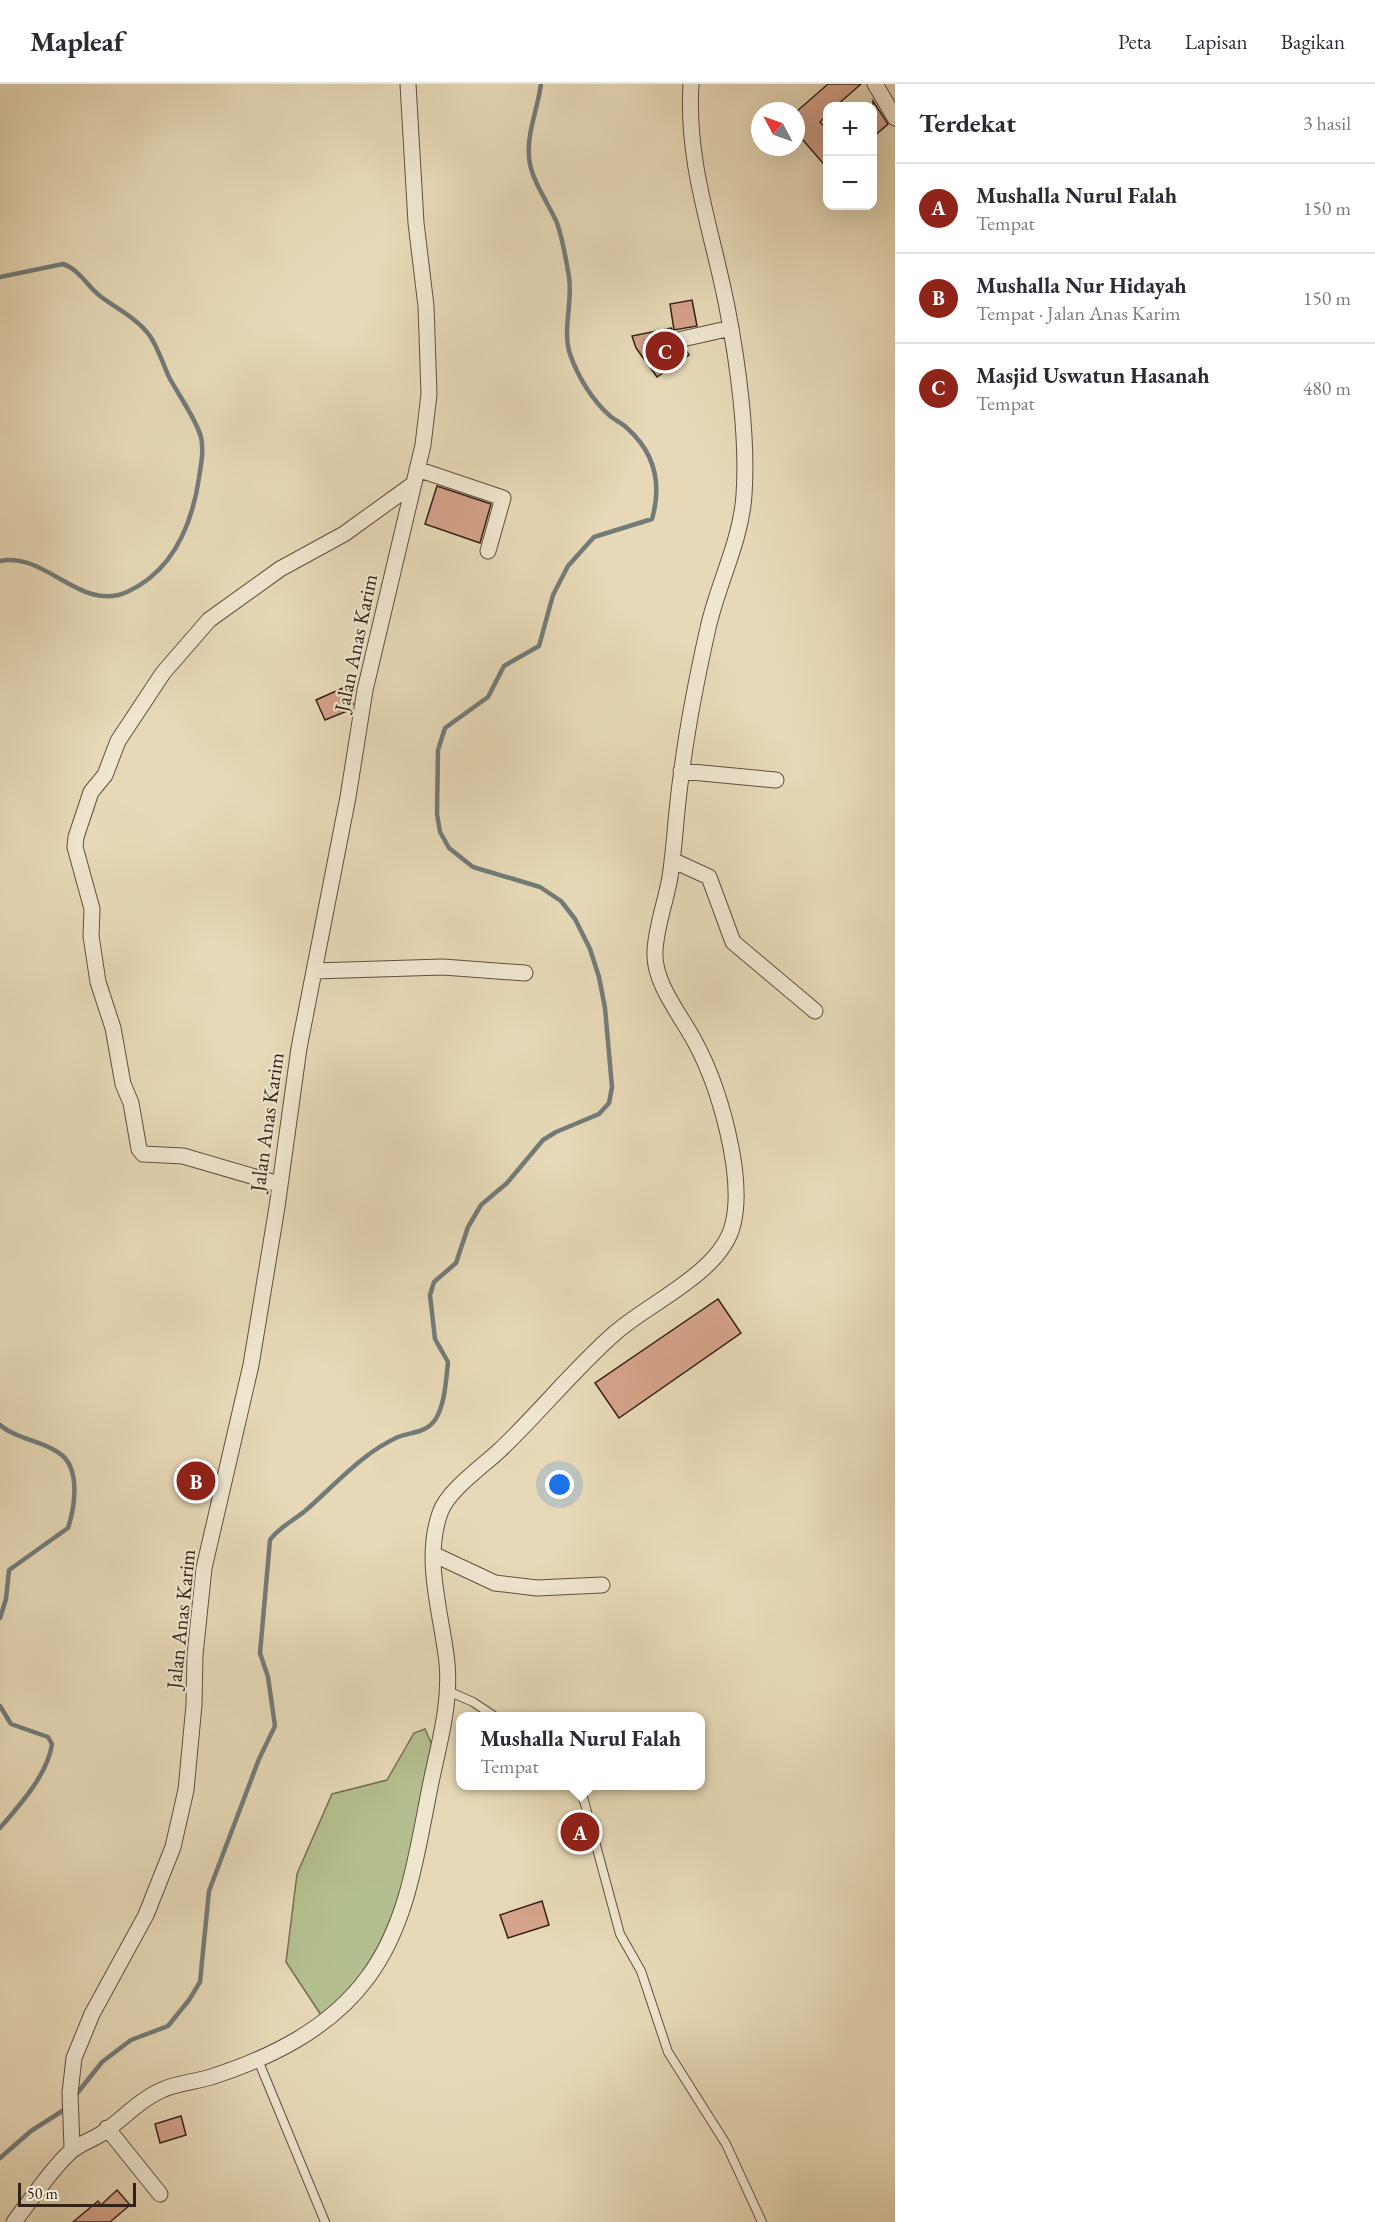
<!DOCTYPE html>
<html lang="id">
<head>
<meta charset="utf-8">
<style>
  body { margin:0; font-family:"EB Garamond",serif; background:#f7f7f7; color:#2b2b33 }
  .controls { position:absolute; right:18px; top:18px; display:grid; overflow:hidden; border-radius:12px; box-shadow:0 6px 24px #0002 }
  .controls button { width:54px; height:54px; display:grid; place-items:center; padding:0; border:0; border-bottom:2px solid #e1e1e2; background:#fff; color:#2b2b33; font:30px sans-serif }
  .compass { position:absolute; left:751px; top:18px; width:54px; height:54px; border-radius:50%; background:#fff; box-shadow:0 6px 24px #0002; rotate:311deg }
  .scale { position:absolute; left:18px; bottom:15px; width:118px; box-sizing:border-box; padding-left:6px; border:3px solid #342117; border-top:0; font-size:16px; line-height:21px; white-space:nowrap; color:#342117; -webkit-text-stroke:4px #efe6d0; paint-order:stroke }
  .you { position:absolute; left:560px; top:1401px; width:21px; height:21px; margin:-15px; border:4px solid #fff; border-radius:50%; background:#1a73e8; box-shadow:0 0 0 9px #1a73e833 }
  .badge { display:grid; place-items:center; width:39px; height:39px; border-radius:50%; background:#8f2418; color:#fff; font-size:20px; font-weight:700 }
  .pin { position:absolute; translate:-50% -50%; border:3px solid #fff; box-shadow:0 2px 6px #0006 }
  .popup { position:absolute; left:456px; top:1628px; width:249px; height:78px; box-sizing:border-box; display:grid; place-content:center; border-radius:12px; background:#fff; filter:drop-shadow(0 2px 4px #0005); font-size:20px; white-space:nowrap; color:#7c7c81 }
  .popup b { font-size:22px; color:#2b2b33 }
  .popup::after { content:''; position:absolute; left:50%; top:100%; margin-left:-12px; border:12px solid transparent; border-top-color:#fff }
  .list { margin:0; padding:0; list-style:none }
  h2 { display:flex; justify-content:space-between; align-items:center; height:78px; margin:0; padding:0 24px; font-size:26px }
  h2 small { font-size:20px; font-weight:400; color:#7c7c81 }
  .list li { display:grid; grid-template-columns:39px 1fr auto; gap:18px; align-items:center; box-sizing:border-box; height:90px; padding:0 24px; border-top:2px solid #e1e1e2 }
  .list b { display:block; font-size:22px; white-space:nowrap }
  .list p { margin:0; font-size:20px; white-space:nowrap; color:#7c7c81 }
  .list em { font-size:20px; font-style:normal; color:#7c7c81 }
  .map { position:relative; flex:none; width:895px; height:2138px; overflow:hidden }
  header { display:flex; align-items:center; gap:36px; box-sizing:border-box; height:84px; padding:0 30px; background:#fff; border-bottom:2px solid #e1e1e2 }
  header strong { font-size:28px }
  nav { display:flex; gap:33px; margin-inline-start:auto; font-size:21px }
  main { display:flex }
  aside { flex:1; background:#fff }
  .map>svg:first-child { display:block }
  .green { fill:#b4bf8f; stroke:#747053; stroke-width:1.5 }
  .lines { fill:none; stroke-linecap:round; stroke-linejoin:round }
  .stream { stroke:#727b78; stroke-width:4.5 }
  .building { fill:#d5a38a; stroke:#342117; stroke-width:1.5 }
  .service-casing { stroke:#614f3f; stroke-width:10 }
  .minor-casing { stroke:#614f3f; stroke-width:17 }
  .service { stroke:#efe6d0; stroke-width:8 }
  .minor { stroke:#efe6d0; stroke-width:15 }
  .labels { text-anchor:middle; stroke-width:4.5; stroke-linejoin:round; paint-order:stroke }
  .street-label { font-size:21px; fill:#342117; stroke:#efe6d0 }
</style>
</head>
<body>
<header>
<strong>Mapleaf</strong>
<nav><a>Peta</a><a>Lapisan</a><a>Bagikan</a></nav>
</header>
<main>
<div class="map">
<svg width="895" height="2138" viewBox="0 0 895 2138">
  <rect width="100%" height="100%" fill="#e7d9b7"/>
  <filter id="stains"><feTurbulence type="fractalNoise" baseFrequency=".00333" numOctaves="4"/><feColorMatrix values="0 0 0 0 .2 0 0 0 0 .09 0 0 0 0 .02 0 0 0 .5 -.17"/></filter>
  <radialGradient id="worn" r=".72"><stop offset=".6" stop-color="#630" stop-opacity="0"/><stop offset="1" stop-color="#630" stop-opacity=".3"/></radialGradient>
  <path class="green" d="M425 1645 438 1675 404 1830 371 1891 323 1934 286 1878 297 1790 332 1710 387 1696 414 1649Z"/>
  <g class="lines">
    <path class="stream" d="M0 193 63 180C79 185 87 202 100 212 117 225 137 234 150 252 158 264 163 280 169 293 179 312 195 333 201 353 204 367 201 380 199 394 192 440 173 487 127 508 81 529 45 467 0 477
      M0 1341C18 1356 41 1356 59 1369 81 1383 75 1423 68 1444L9 1486 6 1515 0 1534
      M0 1622 11 1640 48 1653 52 1660C48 1690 19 1722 0 1744
      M75 2012 102 1978 131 1956 168 1942 189 1916 200 1898 209 1807 259 1675 275 1642 268 1593 260 1569 270 1456C279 1443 293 1437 305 1427 334 1402 362 1369 398 1353 411 1348 426 1349 435 1336 445 1321 446 1296 448 1278L435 1255 430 1211 434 1198 456 1179 468 1143 481 1121 507 1099 543 1056 556 1048 599 1030 609 1019 612 1003 605 924 599 893 590 865 575 835 561 817 540 803 473 783 449 764 440 748 437 730 438 666 445 644 488 613 504 582 539 562 553 511 568 482 594 453 652 435C662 400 655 369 627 344 622 339 614 336 609 331 592 316 577 291 570 270 562 245 573 219 569 193 566 175 563 156 557 139 548 118 530 95 529 72 527 48 538 24 541 0
      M0 2074 31 2047 67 2024"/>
  </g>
  <path class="building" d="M828 0H861L836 22H828V30L820 38 828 47V85L796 48V28Z
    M873 17 888 40 873 53Z
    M692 216 697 242 674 246 670 220Z
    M671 244 673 247 649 254 646 263 649 267 658 271 685 264 689 271 657 293 636 264 632 252Z
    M437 402 491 420 480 459 425 440Z
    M345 603 353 620 345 623 347 627 325 636 316 616Z
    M718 1215 741 1249 619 1334 595 1299Z
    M199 1378 214 1397 194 1416 177 1397Z
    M583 1735 589 1758 577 1764 565 1745Z
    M542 1817 549 1841 508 1854 500 1831Z
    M181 2032 186 2051 160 2059 155 2040Z
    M117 2106 130 2121 110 2138H73L98 2117 101 2121Z"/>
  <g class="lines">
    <g class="service-casing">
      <path id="service" d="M448 1607 473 1618 494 1632
        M580 1702 620 1850 641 1887 668 1968 726 2060 762 2138
        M258 1976 325 2138"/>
    </g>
    <g class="minor-casing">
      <path id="minor" d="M875 0 895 34
        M656 261 731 244
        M417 385 503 414 488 467
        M681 687 776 696
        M672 776 709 793 733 858 815 927
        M314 887 443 883 525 889
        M279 1100 183 1072 143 1070 139 1065 131 1019 123 1000 113 944 98 898 91 852 92 825 75 763 76 753 91 708 105 691 118 657 163 589 209 536 280 485 344 450 412 401
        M435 1471 495 1499 537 1504 602 1501
        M107 2044 160 2110
        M72 2064 70 2009 74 1974 92 1930 146 1831 173 1763 186 1706 194 1621 195 1571 204 1484 251 1281 277 1123 299 964 348 713 365 606 423 361 429 310 426 222 416 139 408 0
        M14 2138C32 2115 48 2089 69 2069 78 2060 90 2057 101 2050 122 2036 139 2016 162 2006 177 1999 195 1998 211 1993 270 1974 330 1945 368 1893 408 1839 417 1768 430 1703 438 1663 451 1621 447 1579 442 1531 423 1477 440 1429 447 1407 483 1382 500 1366 539 1329 575 1284 615 1249 650 1218 722 1188 733 1140 745 1091 719 1002 695 958 681 931 653 899 655 867 656 843 666 817 670 793 675 760 676 726 681 693 687 643 697 593 708 544 718 499 741 457 744 411 748 354 738 279 727 223 712 146 686 79 691 0"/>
    </g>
    <use href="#service" class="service"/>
    <use href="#minor" class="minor"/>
  </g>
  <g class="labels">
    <g class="street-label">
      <text transform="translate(356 559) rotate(-78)" y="7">Jalan Anas Karim</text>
      <text transform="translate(267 1038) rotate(-82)" y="7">Jalan Anas Karim</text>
      <text transform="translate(181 1535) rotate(-84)" y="7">Jalan Anas Karim</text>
    </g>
  </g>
  <rect width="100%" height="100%" filter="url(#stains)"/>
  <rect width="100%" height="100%" fill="url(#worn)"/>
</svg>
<div class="controls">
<button>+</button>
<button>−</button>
</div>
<svg class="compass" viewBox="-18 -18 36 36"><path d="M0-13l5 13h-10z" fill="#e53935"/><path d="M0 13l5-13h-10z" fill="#7c7c81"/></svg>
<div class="scale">50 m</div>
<div class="you"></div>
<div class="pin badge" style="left:580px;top:1748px">A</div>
<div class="popup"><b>Mushalla Nurul Falah</b>Tempat</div>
<div class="pin badge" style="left:196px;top:1397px">B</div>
<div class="pin badge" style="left:665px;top:267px">C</div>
</div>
<aside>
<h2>Terdekat<small>3 hasil</small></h2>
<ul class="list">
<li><span class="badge">A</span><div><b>Mushalla Nurul Falah</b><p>Tempat</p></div><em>150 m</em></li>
<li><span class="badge">B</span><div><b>Mushalla Nur Hidayah</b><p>Tempat · Jalan Anas Karim</p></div><em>150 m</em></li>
<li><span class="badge">C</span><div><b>Masjid Uswatun Hasanah</b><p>Tempat</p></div><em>480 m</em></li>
</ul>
</aside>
</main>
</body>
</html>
